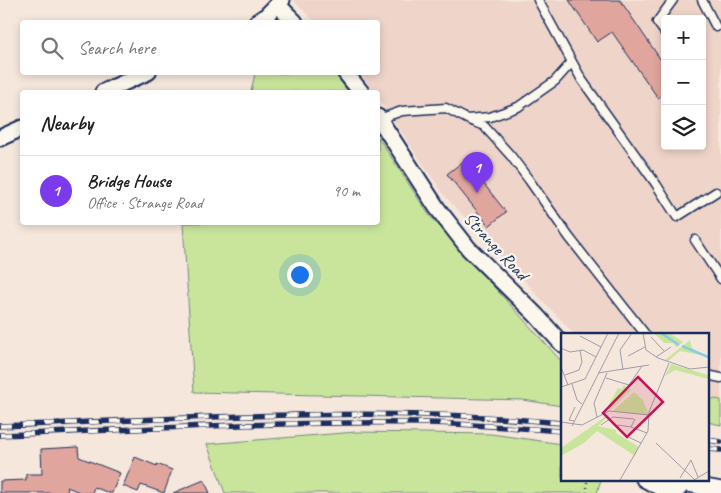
<!DOCTYPE html>
<html lang="en">
<head>
<meta charset="utf-8">
<style>
  body { margin:0; font-family:Caveat,sans-serif; background:#f2f2f2; color:#202124 }
  .controls { position:absolute; right:15px; top:15px; display:grid; overflow:hidden; border-radius:5px; box-shadow:0 2px 8px #0003 }
  .controls button { width:45px; height:45px; display:grid; place-items:center; padding:0; border:0; border-bottom:1px solid #e0e0e0; background:#fff; color:#202124; font:25px sans-serif }
  .you { position:absolute; left:299px; top:274px; width:18px; height:18px; margin:-12px; border:4px solid #fff; border-radius:50%; background:#1a73e8; box-shadow:0 0 0 8px #1a73e833 }
  .badge { display:grid; place-items:center; width:32px; height:32px; border-radius:50%; background:#7c3aed; color:#fff; font-size:16px; font-weight:700 }
  .pin { position:absolute; translate:-50% -41px; filter:drop-shadow(0 1px 2px #0008) }
  .pin::after { content:''; position:absolute; top:26px; width:18px; height:15px; background:inherit; clip-path:polygon(0 0,100% 0,50% 100%) }
  .list { margin:0; padding:0; list-style:none }
  h2 { display:flex; justify-content:space-between; align-items:center; height:65px; margin:0; padding:0 20px; font-size:21px }
  h2 small { font-size:16px; font-weight:400; color:#757577 }
  .list li { display:grid; grid-template-columns:32px 1fr auto; gap:15px; align-items:center; box-sizing:border-box; height:70px; padding:0 20px; border-top:1px solid #e0e0e0 }
  .list b { display:block; font-size:19px; white-space:nowrap }
  .list p { margin:0; font-size:16px; white-space:nowrap; color:#757577 }
  .list em { font-size:16px; font-style:normal; color:#757577 }
  .icon { flex:none; width:28px; height:28px; fill:none; stroke:currentColor; stroke-width:2; stroke-linecap:round; stroke-linejoin:round }
  .map { position:relative; flex:none; width:721px; height:493px; overflow:hidden }
  .search { position:absolute; background:#fff; box-shadow:0 2px 8px #0003; left:20px; top:20px; width:360px; height:55px; display:flex; align-items:center; gap:12px; box-sizing:border-box; padding:0 18px; border-radius:5px; color:#757577; font-size:19px }
  .panel { position:absolute; background:#fff; box-shadow:0 2px 8px #0003; left:20px; top:90px; width:360px; height:135px; border-radius:5px }
  .map>svg:first-child { display:block }
  .built { fill:#efd4c9; fill-rule:evenodd }
  .green { fill:#c9e59c; stroke:#728a7d }
  .building { fill:#e0a69e; stroke:#1b2f5e }
  .lines { fill:none; stroke-linecap:round; stroke-linejoin:round }
  .lane-casing { stroke:#1b2f5e; stroke-width:11 }
  .street-casing { stroke:#1b2f5e; stroke-width:19 }
  .path { stroke:#1b2f5e; stroke-width:2.5; stroke-dasharray:1 4; stroke-linecap:butt }
  .lane { stroke:#fbf7ec; stroke-width:8 }
  .street { stroke:#fbf7ec; stroke-width:15 }
  .rail-casing { stroke:#1b2f5e; stroke-width:5.5 }
  .rail { stroke:#fbf7ec; stroke-width:4; stroke-dasharray:11; stroke-linecap:butt }
  .labels { text-anchor:middle; stroke-width:4.5; stroke-linejoin:round; paint-order:stroke }
  .street-label { font-size:18px; fill:#1b2f5e; stroke:#fbf7ec }
  .inset-river { fill:none; stroke:#87cde8; stroke-width:2.5 }
  .inset-road { fill:none; stroke:#9e9daa; stroke-width:1 }
  .view { fill:#c2185b; fill-opacity:0.15; stroke:#c2185b; stroke-width:2.5 }
  .inset-edge { fill:none; stroke:#1b2f5e; stroke-width:2.5 }
</style>
</head>
<body>
<div class="map">
<svg width="721" height="493" viewBox="0 0 721 493">
  <rect width="100%" height="100%" fill="#f6e7dc"/>
  <filter id="ink" filterUnits="userSpaceOnUse"><feTurbulence type="fractalNoise" baseFrequency=".02" numOctaves="2"/><feDisplacementMap in="SourceGraphic" scale="10" xChannelSelector="R" yChannelSelector="G"/><feConvolveMatrix kernelMatrix="1 2 1 2 8 2 1 2 1" color-interpolation-filters="sRGB"/></filter>
  <g filter="url(#ink)">
    <path class="built" d="M293 0H721V400L707 398V334H574L444 195 378 98V92H374L360 73 378 72V22H315ZM665 19H702V146H665Z"/>
    <path class="green" d="M255 73H335L348 92H251Z
      M378 137 429 215 562 362V406L523 400 194 392 183 223 378 222Z
      M707 398 721 400V425L707 422Z
      M356 432 491 434 562 444V479H601L597 493H225L207 444Z"/>
    <path class="building" d="M569 0H620L665 66V93L658 98 612 32 597 42Z
      M465 160 506 212 489 226 447 174Z
      M78 447 79 457 120 473 112 493H109L94 487 92 493H82L67 487 68 493H0V481L26 480V474H42L41 449Z
      M135 457 157 466V464L172 470 164 493 141 485 138 492 123 486Z
      M204 480 210 493H173Z"/>
    <g class="lines">
      <g class="lane-casing">
        <path id="lane" d="M702 0 716 27
          M665 33 657 22 673 0
          M572 62 582 80 656 184 677 217 716 192
          M379 119 402 111 446 108 467 119 490 117 518 107 555 81 572 62 538 0
          M469 120 484 126 511 156 529 180 569 237 645 334
          M695 240 721 279
          M707 375 721 378"/>
      </g>
      <g class="street-casing">
        <path id="street" d="M278 5 295 22
          M257 22 266 16 282 0
          M345 72 361 92
          M103 92 148 72
          M378 117 437 208 469 249 536 315 562 344
          M0 138 22 128
          M644 479 668 492C677 493 679 489 683 483
          M673 479 683 483 721 490"/>
      </g>
      <path class="path" d="M587 493V479"/>
      <use href="#lane" class="lane"/>
      <use href="#street" class="street"/>
      <g class="rail-casing">
        <path id="rail" d="M0 426C142 420 284 412 427 415 472 415 517 419 562 423
          M0 435C142 429 284 421 427 423 472 424 517 428 562 431
          M707 440 721 442
          M707 449 721 450"/>
      </g>
      <use href="#rail" class="rail"/>
    </g>
  </g>
  <g class="labels">
    <g class="street-label">
      <text transform="translate(496 246) rotate(47)" y="6">Strange Road</text>
    </g>
  </g>
  <g transform="translate(561 333)">
    <rect width="148" height="148" fill="#f6e7dc"/>
    <path d="M93 0H108L122 9 115 14 112 10H103ZM129 7 131 15 140 22 119 18 107 28 104 27ZM110 31 147 42V46L114 37 104 43ZM63 52 70 57 49 77 47 73 57 55 61 56ZM73 59 82 67 88 82 52 78ZM51 79 37 93 55 97V100L78 114 74 123 36 98 23 110 0 123V115Z" fill="#c9e59c"/>
    <path class="inset-river" d="M100 0 118 12M121 13 147 24"/>
    <path class="inset-road" d="M82 0 85 17 97 25 129 36 148 34M19 3 40 14M90 4 103 18M0 15 9 19 22 17 35 24M67 23 84 14M95 24 110 14M0 34 7 52M62 37 59 17 71 0M37 40 88 32M4 42 18 37 21 29 19 17M45 45 68 52 81 33M11 51 16 67 21 71M0 54 24 46 47 0M36 84 33 70 46 40M74 86 70 94 86 100M13 88 8 87 14 74M0 89 21 92 48 78 88 82M40 92 52 84 73 86M11 93 58 0M57 95V92L70 94M65 103 80 110M95 110 134 147M119 145 130 127 137 144M59 147 87 98 88 79 108 30M133 147 148 138"/>
    <path class="view" d="M77 44 102 69 66 104 42 80Z"/>
    <rect width="148" height="148" class="inset-edge"/>
  </g>
</svg>
<div class="controls">
<button>+</button>
<button>−</button>
<button><svg class="icon" aria-label="layers" viewBox="0 0 24 24"><path d="M12 4l9 5-9 5-9-5zM3 14l9 5 9-5"/></svg></button>
</div>
<div class="you"></div>
<div class="pin badge" style="left:477px;top:193px">1</div>
<div class="search"><svg class="icon" aria-label="search" viewBox="0 0 24 24"><circle cx="10" cy="10" r="6"/><path d="M15 15l6 6"/></svg>Search here</div>
<section class="panel">
<h2>Nearby<small></small></h2>
<ul class="list">
<li><span class="badge">1</span><div><b>Bridge House</b><p>Office · Strange Road</p></div><em>90 m</em></li>
</ul>
</section>
</div>
</body>
</html>
